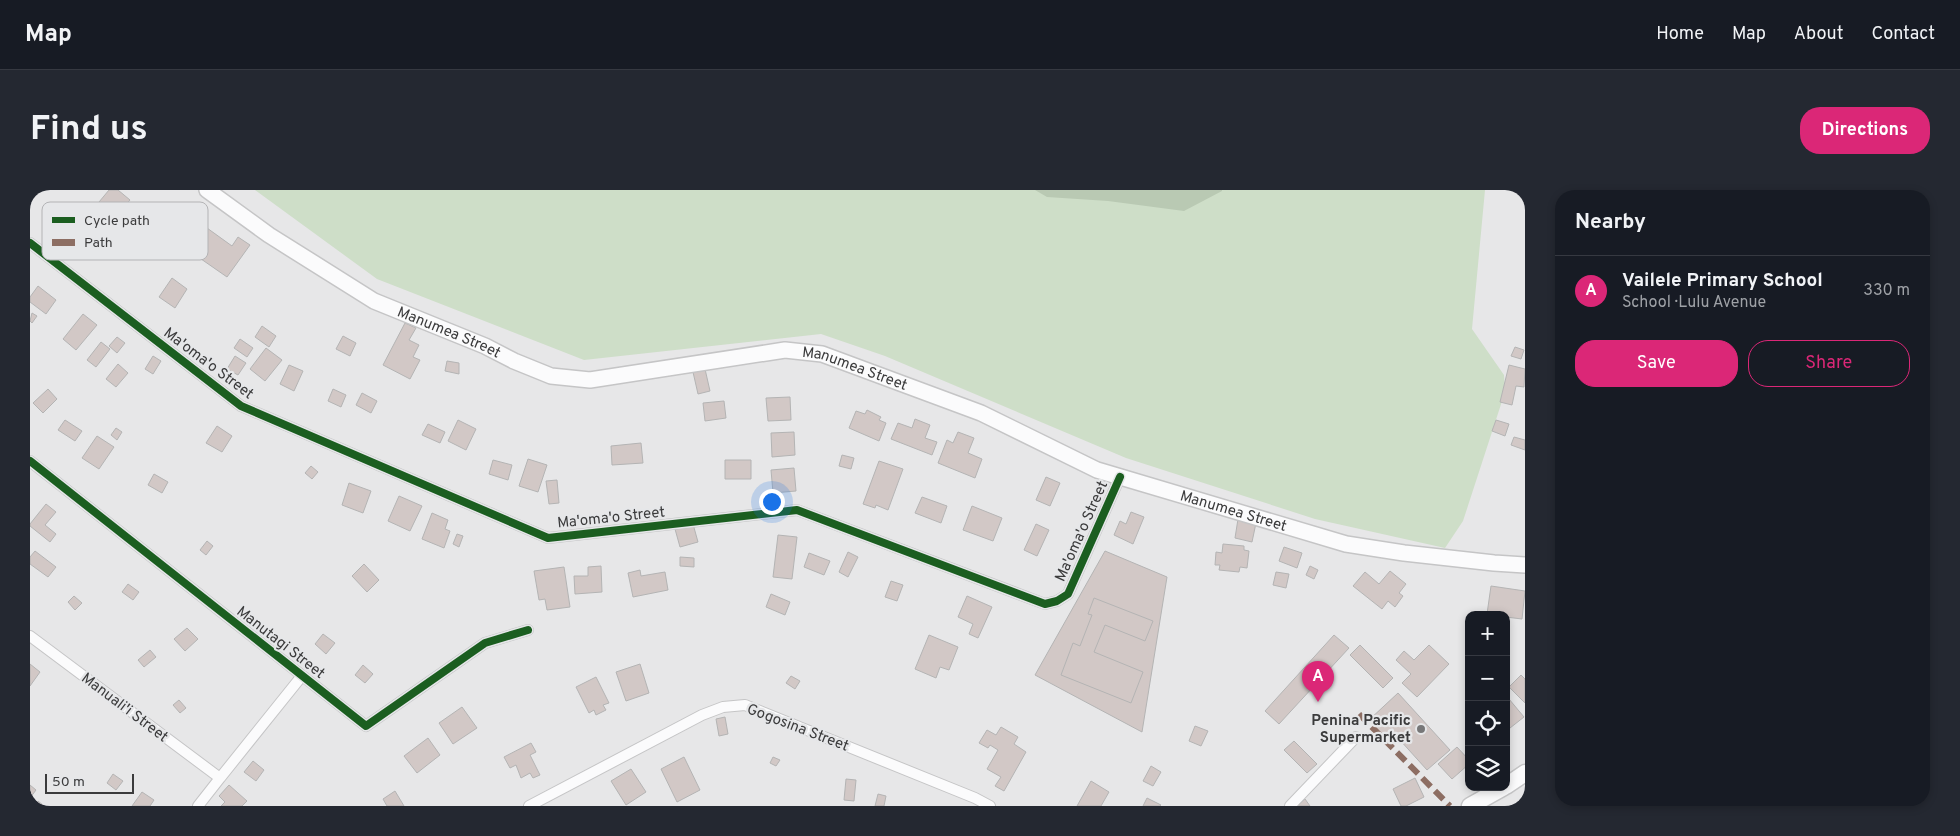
<!DOCTYPE html>
<html lang="en">
<head>
<meta charset="utf-8">
<style>
  body { margin:0; font-family:Overpass,sans-serif; background:#242831; color:#f1f3f6 }
  .controls { position:absolute; right:15px; bottom:15px; display:grid; overflow:hidden; border-radius:10px; box-shadow:0 2px 8px #0003 }
  .controls button { width:45px; height:45px; display:grid; place-items:center; padding:0; border:0; border-bottom:1px solid #363941; background:#171b24; color:#f1f3f6; font:25px sans-serif }
  .scale { position:absolute; left:15px; bottom:12px; width:89px; box-sizing:border-box; padding-left:5px; border:2px solid #3b3b3c; border-top:0; font-size:14px; line-height:18px; white-space:nowrap; color:#3b3b3c; -webkit-text-stroke:4px #e6e7e9; paint-order:stroke }
  .you { position:absolute; left:741px; top:311px; width:18px; height:18px; margin:-12px; border:4px solid #fff; border-radius:50%; background:#1a73e8; box-shadow:0 0 0 8px #1a73e833 }
  .badge { display:grid; place-items:center; width:32px; height:32px; border-radius:50%; background:#db2777; color:#fff; font-size:16px; font-weight:700 }
  .pin { position:absolute; translate:-50% -41px; filter:drop-shadow(0 1px 2px #0008) }
  .pin::after { content:''; position:absolute; top:26px; width:18px; height:15px; background:inherit; clip-path:polygon(0 0,100% 0,50% 100%) }
  .list { margin:0; padding:0; list-style:none }
  h2 { display:flex; justify-content:space-between; align-items:center; height:65px; margin:0; padding:0 20px; font-size:21px }
  h2 small { font-size:16px; font-weight:400; color:#9ea1a6 }
  .list li { display:grid; grid-template-columns:32px 1fr auto; gap:15px; align-items:center; box-sizing:border-box; height:70px; padding:0 20px; border-top:1px solid #363941 }
  .list b { display:block; font-size:19px; white-space:nowrap }
  .list p { margin:0; font-size:16px; white-space:nowrap; color:#9ea1a6 }
  .list em { font-size:16px; font-style:normal; color:#9ea1a6 }
  .actions { display:flex; gap:10px; padding:15px 20px }
  .actions a { flex:1; padding:11px 0; border:1px solid #db2777; border-radius:20px; text-align:center; font-size:18px; color:#db2777 }
  .actions .main { background:#db2777; color:#fff }
  .icon { flex:none; width:28px; height:28px; fill:none; stroke:currentColor; stroke-width:2; stroke-linecap:round; stroke-linejoin:round }
  .map { position:relative; flex:none; width:1495px; height:616px; overflow:hidden; border-radius:20px }
  header { display:flex; align-items:center; gap:30px; box-sizing:border-box; height:70px; padding:0 25px; background:#171b24; border-bottom:1px solid #363941 }
  header strong { font-size:24px }
  nav { display:flex; gap:28px; margin-inline-start:auto; font-size:18px }
  .intro { display:flex; align-items:center; justify-content:space-between; box-sizing:border-box; height:120px; padding:0 30px }
  h1 { margin:0; font-size:35px }
  .button { padding:12px 22px; border-radius:20px; background:#db2777; color:#fff; font-size:18px; font-weight:700 }
  main { display:flex; gap:30px; padding:0 30px }
  aside { flex:1; background:#171b24; border-radius:20px; box-shadow:0 2px 8px #0003 }
  .map>svg:first-child { display:block }
  .green { fill:#cedec8 }
  .forest { fill:#b9c9b3 }
  .building { fill:#d2c8c6; stroke:#b4b4b4 }
  .lines { fill:none; stroke-linecap:round; stroke-linejoin:round }
  .street-casing { stroke:#c5c5c6; stroke-width:12 }
  .secondary-casing { stroke:#c5c5c6; stroke-width:18 }
  .primary-casing { stroke:#c5c5c6; stroke-width:19 }
  .street { stroke:#fbfbfc; stroke-width:10 }
  .secondary { stroke:#fbfbfc; stroke-width:15 }
  .primary { stroke:#fbfbfc; stroke-width:16 }
  .quiet { stroke:#8d6e63; stroke-width:6; stroke-dasharray:12 6; stroke-linecap:butt }
  .cycleway-casing { stroke:#e6e7e9; stroke-width:11 }
  .cycleway { stroke:#1b5e20; stroke-width:8 }
  .poi-dot { fill:#777778; stroke:#e6e7e9; stroke-width:2 }
  .labels { text-anchor:middle; stroke-width:4.5; stroke-linejoin:round; paint-order:stroke }
  .street-label { font-size:15px; fill:#3b3b3c; stroke:#e6e7e9 }
  .poi-label { font-size:15px; font-weight:bold; fill:#3b3b3c; stroke:#e6e7e9; text-anchor:end }
  .key { fill:#e6e7e9; stroke:#b3b3b5; stroke-width:1 }
  .key-label { font-size:14px; fill:#3b3b3c }
</style>
</head>
<body>
<header>
<strong>Map</strong>
<nav><a>Home</a><a>Map</a><a>About</a><a>Contact</a></nav>
</header>
<div class="intro"><h1>Find us</h1><a class="button">Directions</a></div>
<main>
<div class="map">
<svg width="1495" height="616" viewBox="0 0 1495 616">
  <rect width="100%" height="100%" fill="#e7e7e8"/>
  <path class="green" d="M225 0H1455L1442 139 1474 185 1475 202 1433 331 1415 358 1285 329 1096 268 855 166 791 144 554 170 347 89Z"/>
  <path class="forest" d="M1005 0H1192V1L1154 21 1078 11 1017 7Z"/>
  <path class="building" d="M79 0H88L100 10 76 38 59 24Z
    M177 38 202 56 208 47 220 55 197 87 161 62Z
    M142 88 157 99 145 118 129 107Z
    M8 96 26 110 16 124 0 112V107Z
    M2 123 7 126 2 133 0 131Z
    M53 124 67 135 46 160 33 149Z
    M375 133 386 138 379 150 389 155 383 167 390 170 380 189 353 175Z
    M232 136 246 146 239 157 225 147Z
    M313 146 326 153 320 166 306 159Z
    M87 147 95 153 87 163 79 156Z
    M210 149 223 158 217 167 204 158Z
    M71 152 80 159 66 177 57 170Z
    M1485 157 1494 160 1491 169 1481 166Z
    M236 158 252 170 235 191 220 179Z
    M123 166 131 171 123 184 115 179Z
    M205 166 216 173 208 185 197 179Z
    M417 171 429 173V184L415 181Z
    M88 174 98 183 86 197 76 189Z
    M259 175 273 181 264 201 250 194Z
    M1479 175 1495 179 1494 197 1486 196 1482 215 1470 212Z
    M675 179 680 201 668 204 663 182Z
    M18 199 27 209 13 223 3 213Z
    M303 199 316 205 311 217 298 211Z
    M332 203 347 211 341 223 326 215Z
    M760 207 761 230 738 231 736 208Z
    M694 211 696 228 675 231 673 213Z
    M837 220 851 227 849 230 856 233 849 251 819 238 826 221 835 224Z
    M885 229 900 235 895 248 907 252 902 265 861 249 868 233 882 238Z
    M35 230 52 241 45 251 28 240Z
    M428 230 446 239 436 260 418 251Z
    M1466 230 1479 234 1475 246 1462 241Z
    M398 234 415 242 410 253 392 245Z
    M187 236 202 246 192 262 176 253Z
    M86 238 92 242 87 250 81 245Z
    M764 242 765 265 742 267 741 243Z
    M928 242 944 248 938 263 952 269 945 288 908 273 917 250 923 253Z
    M67 246 84 257 69 279 52 268Z
    M1484 247 1495 250V260L1481 255Z
    M611 253 613 273 582 275 581 256Z
    M812 265 824 268 821 279 809 276Z
    M498 269 517 275 508 302 489 296Z
    M463 270 482 275 478 290 459 284Z
    M695 270H721V289H695Z
    M849 271 873 279 858 320 846 315 845 318 833 314Z
    M281 276 288 282 282 289 275 283Z
    M764 278 766 301 743 303 741 280Z
    M124 284 138 292 132 303 118 295Z
    M1016 287 1030 293 1020 316 1006 310Z
    M527 290 529 313 519 314 516 291Z
    M319 293 341 301 333 323 312 315Z
    M369 306 392 316 380 341 358 331Z
    M892 307 917 316 911 333 885 323Z
    M16 314 26 322 15 335 26 344 20 352 0 336V334Z
    M942 316 972 328 963 351 933 340Z
    M1101 322 1114 327 1103 354 1084 345 1090 331 1096 334Z
    M402 323 418 330 415 339 420 341 414 358 392 349Z
    M1208 329 1226 333 1222 352 1205 348Z
    M663 334 668 352 650 357 645 339Z
    M1006 334 1019 340 1007 366 994 360Z
    M427 344 433 346 429 357 423 354Z
    M748 345 767 347 762 389 743 387Z
    M177 351 183 356 176 365 170 360Z
    M1193 354 1214 356V360L1219 361 1217 378 1210 377 1209 382 1189 380 1190 375H1185L1186 362 1192 363Z
    M1254 357 1272 363 1267 378 1249 371Z
    M5 361 26 377 18 387 0 374V367Z
    M1075 361 1137 387 1112 542 1005 485Z
    M818 362 828 367 818 387 809 382Z
    M779 363 800 371 794 385 774 377Z
    M650 367 664 368V377L650 376Z
    M334 374 349 390 337 402 322 386Z
    M571 376 572 402 545 404 544 386H558V377Z
    M1280 376 1288 380 1284 389 1276 385Z
    M534 377 540 417 517 420 515 409 509 410 504 381Z
    M610 380 611 386 635 382 638 400 603 407 598 383Z
    M1360 381 1376 394 1369 403 1373 406 1365 417 1358 411 1352 419 1323 396 1335 382 1349 394Z
    M1246 382 1259 384 1256 398 1243 395Z
    M861 391 873 395 867 411 855 407Z
    M98 394 109 402 103 410 92 402Z
    M1461 396 1495 401 1492 429 1476 427V425L1457 424Z
    M741 404 760 412 755 425 736 417Z
    M44 406 52 413 45 420 38 412Z
    M937 406 962 417 948 448 939 444 943 434 928 427Z
    M1064 408 1123 431 1115 451 1075 435 1064 462 1113 482 1101 513 1031 485 1043 453 1050 456 1062 425 1058 424Z
    M157 438 168 449 155 461 144 449Z
    M293 444 305 453 296 464 285 454Z
    M899 445 928 457 919 480 910 477 906 488 885 479Z
    M1304 445 1319 458 1249 534 1235 521Z
    M1330 455 1363 488 1353 498 1320 465Z
    M1399 455 1419 474 1387 507 1372 493 1381 484 1366 470 1374 461 1384 470Z
    M120 460 126 467 114 477 108 470Z
    M0 474 10 482 0 496Z
    M610 474 619 503 596 511 586 482Z
    M333 475 343 484 335 493 325 485Z
    M1491 485 1495 489V513L1479 497Z
    M761 486 770 491 765 499 756 493Z
    M566 487 579 513 573 515 576 520 566 525 564 520 559 523 546 497Z
    M1368 503 1420 560 1397 580 1369 549 1362 555 1339 530Z
    M1479 509 1494 527 1480 538 1476 533V511Z
    M149 510 156 518 150 523 143 515Z
    M432 517 447 538 423 554 409 533Z
    M695 527 698 544 689 546 686 529Z
    M1165 536 1178 541 1171 556 1159 551Z
    M971 537 988 547 984 554 996 562 974 601 965 596 971 587 957 579 968 560 960 555 958 558 949 553 957 540 966 545Z
    M398 548 410 565 387 583 374 566Z
    M1264 551 1287 574 1277 583 1254 560Z
    M501 553 506 562 500 565 510 585 503 588 500 583 491 588 486 575 480 578 474 567Z
    M1427 557 1439 570V574L1422 589 1408 574Z
    M654 567 670 600 647 612 631 579Z
    M743 567 750 570 746 576 740 573Z
    M223 571 234 580 226 591 214 582Z
    M1121 576 1131 582 1123 596 1113 591Z
    M601 579 616 602 596 615 581 591Z
    M83 584 93 591 86 600 77 593Z
    M1385 588 1394 607 1376 616H1371L1363 599Z
    M816 589 826 590 824 611 814 610Z
    M1061 591 1079 602 1071 616H1047Z
    M0 595 6 600 0 608Z
    M199 595 217 611 212 616H191L195 612 189 606Z
    M365 601 374 616H357L353 609Z
    M112 602 124 610 120 616H102Z
    M848 604 856 606 854 616H845Z
    M1117 608 1131 615 1130 616H1113Z
    M1275 609 1280 616H1267Z
    M1492 610 1495 616H1485Z
    M8 611 14 616H4Z"/>
  <g class="lines">
    <g class="street-casing">
      <path id="street" d="M0 53 211 216 518 348 767 320 1015 414 1027 411 1038 404 1090 287
        M0 271 336 536 455 453 498 440
        M0 446 190 588 168 616
        M190 588 271 487
        M499 616 672 525 693 517 715 515 945 608 960 616
        M1260 616 1326 547"/>
    </g>
    <g class="secondary-casing">
      <g id="secondary">
        <path id="s1" d="M177 0 239 45 344 111 455 156 484 171 521 186 560 190 755 160 792 164 951 223 1067 280 1316 354 1374 363 1464 373 1495 375"/>
      </g>
    </g>
    <g class="primary-casing">
      <path id="primary" d="M1476 596 1495 583
        M1440 616 1474 597"/>
    </g>
    <use href="#street" class="street"/>
    <use href="#secondary" class="secondary"/>
    <use href="#primary" class="primary"/>
    <path class="quiet" d="M1329 524 1420 616"/>
    <g class="cycleway-casing">
      <path id="cycleway" d="M0 53 211 216 518 348 767 320 1015 414 1027 411 1038 404 1090 287
        M0 271 336 536 455 453 498 440"/>
    </g>
    <use href="#cycleway" class="cycleway"/>
  </g>
  <circle class="poi-dot" cx="1391" cy="539" r="5"/>
  <g class="labels">
    <g class="street-label">
      <text dy="5" stroke="none"><textPath href="#s1" startOffset="282">Manumea Street</textPath></text>
      <text transform="translate(179 173) rotate(37)" y="5">Ma'oma'o Street</text>
      <text dy="5" stroke="none"><textPath href="#s1" startOffset="702">Manumea Street</textPath></text>
      <text dy="5" stroke="none"><textPath href="#s1" startOffset="1108">Manumea Street</textPath></text>
      <text transform="translate(581 327) rotate(-6)" y="5">Ma'oma'o Street</text>
      <text transform="translate(1051 341) rotate(-66)" y="5">Ma'oma'o Street</text>
      <text transform="translate(251 452) rotate(38)" y="5">Manutagi Street</text>
      <text transform="translate(95 517) rotate(37)" y="5">Manuali'i Street</text>
      <text transform="translate(768 537) rotate(21)" y="5">Gogosina Street</text>
    </g>
    <g class="poi-label">
      <text x="1381" y="535">Penina Pacific<tspan x="1381" dy="17">Supermarket</tspan></text>
    </g>
  </g>
  <rect x="12" y="12" width="166" height="58" rx="8" class="key"/>
  <rect x="22" y="27" width="23" height="6" fill="#1b5e20"/>
  <rect x="22" y="49" width="23" height="7" fill="#8d6e63"/>
  <g class="key-label">
    <text x="54" y="35">Cycle path</text>
    <text x="54" y="57">Path</text>
  </g>
</svg>
<div class="controls">
<button>+</button>
<button>−</button>
<button><svg class="icon" aria-label="locate" viewBox="0 0 24 24"><circle cx="12" cy="12" r="6"/><path d="M12 2v4M12 18v4M2 12h4M18 12h4"/></svg></button>
<button><svg class="icon" aria-label="layers" viewBox="0 0 24 24"><path d="M12 4l9 5-9 5-9-5zM3 14l9 5 9-5"/></svg></button>
</div>
<div class="scale">50 m</div>
<div class="you"></div>
<div class="pin badge" style="left:1288px;top:512px">A</div>
</div>
<aside>
<h2>Nearby<small></small></h2>
<ul class="list">
<li><span class="badge">A</span><div><b>Vailele Primary School</b><p>School · Lulu Avenue</p></div><em>330 m</em></li>
</ul>
<div class="actions"><a class="main">Save</a><a>Share</a></div>
</aside>
</main>
</body>
</html>
